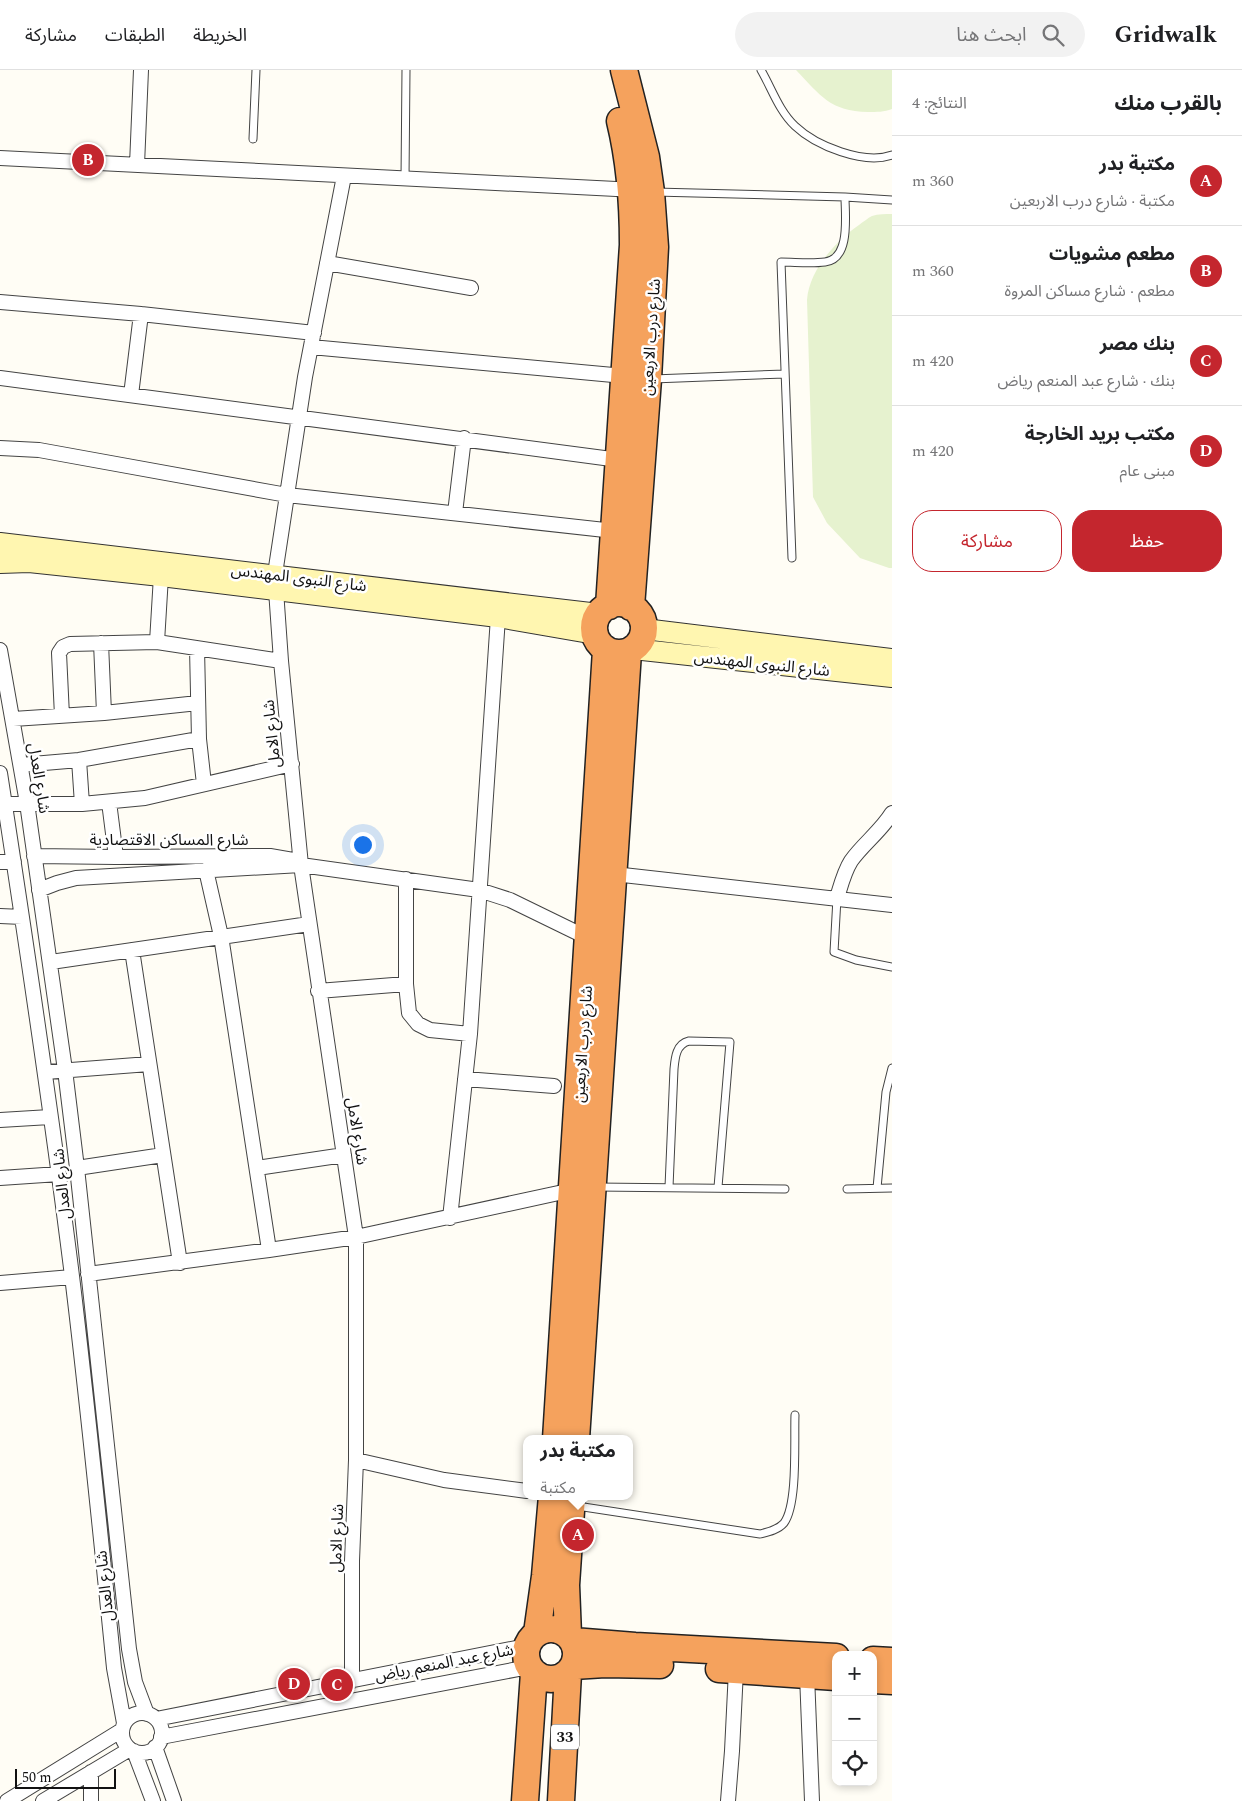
<!DOCTYPE html>
<html lang="ar">
<head>
<meta charset="utf-8">
<style>
  body { margin:0; font-family:Spectral,"Noto Sans Arabic",serif; background:#f2f2f2; color:#202124; direction:rtl }
  .controls { position:absolute; right:15px; bottom:15px; display:grid; overflow:hidden; border-radius:10px; box-shadow:0 2px 8px #0003 }
  .controls button { width:45px; height:45px; display:grid; place-items:center; padding:0; border:0; border-bottom:1px solid #e0e0e0; background:#fff; color:#202124; font:25px sans-serif }
  .scale { position:absolute; left:15px; bottom:12px; width:101px; box-sizing:border-box; padding-left:5px; border:2px solid #111; border-top:0; font-size:14px; line-height:18px; white-space:nowrap; color:#111; -webkit-text-stroke:4px #fff; paint-order:stroke }
  .you { position:absolute; left:362px; top:774px; width:18px; height:18px; margin:-12px; border:4px solid #fff; border-radius:50%; background:#1a73e8; box-shadow:0 0 0 8px #1a73e833 }
  .badge { display:grid; place-items:center; width:32px; height:32px; border-radius:50%; background:#c4262e; color:#fff; font-size:16px; font-weight:700 }
  .pin { position:absolute; translate:-50% -50%; border:2px solid #fff; box-shadow:0 1px 5px #0006 }
  .popup { position:absolute; left:523px; top:1365px; width:110px; height:65px; box-sizing:border-box; display:grid; place-content:center; border-radius:10px; background:#fff; filter:drop-shadow(0 1px 4px #0005); font-size:16px; white-space:nowrap; color:#757577 }
  .popup b { font-size:19px; color:#202124 }
  .popup::after { content:''; position:absolute; left:50%; top:100%; margin-left:-10px; border:10px solid transparent; border-top-color:#fff }
  .list { margin:0; padding:0; list-style:none }
  h2 { display:flex; justify-content:space-between; align-items:center; height:65px; margin:0; padding:0 20px; font-size:21px }
  h2 small { font-size:16px; font-weight:400; color:#757577 }
  .list li { display:grid; grid-template-columns:32px 1fr auto; gap:15px; align-items:center; box-sizing:border-box; height:90px; padding:0 20px; border-top:1px solid #e0e0e0 }
  .list b { display:block; font-size:19px; white-space:nowrap }
  .list p { margin:0; font-size:16px; white-space:nowrap; color:#757577 }
  .list em { font-size:16px; font-style:normal; color:#757577 }
  .actions { display:flex; gap:10px; padding:15px 20px }
  .actions a { flex:1; padding:11px 0; border:1px solid #c4262e; border-radius:20px; text-align:center; font-size:18px; color:#c4262e }
  .actions .main { background:#c4262e; color:#fff }
  .icon { flex:none; width:28px; height:28px; fill:none; stroke:currentColor; stroke-width:2; stroke-linecap:round; stroke-linejoin:round }
  .map { position:relative; flex:none; width:892px; height:1731px; overflow:hidden; direction:ltr }
  header { display:flex; align-items:center; gap:30px; box-sizing:border-box; height:70px; padding:0 25px; background:#fff; border-bottom:1px solid #e0e0e0 }
  header strong { font-size:24px }
  nav { display:flex; gap:28px; margin-inline-start:auto; font-size:18px }
  .search { width:350px; height:45px; background:#f2f2f2; display:flex; align-items:center; gap:12px; box-sizing:border-box; padding:0 18px; border-radius:28px; color:#757577; font-size:19px }
  main { display:flex }
  aside { flex:1; background:#fff }
  .map>svg:first-child { display:block }
  .pitch { fill:#e6f2cf }
  .lines { fill:none; stroke-linecap:round; stroke-linejoin:round }
  .lane-casing { stroke:#444; stroke-width:9 }
  .street-casing { stroke:#444; stroke-width:16 }
  .secondary-casing { stroke:#333; stroke-width:22 }
  .highway-casing { stroke:#222; stroke-width:29 }
  .lane { stroke:#fff; stroke-width:7 }
  .street { stroke:#fff; stroke-width:14 }
  .secondary { stroke:#fff6b0; stroke-width:20 }
  .highway { stroke:#f5a25d; stroke-width:26 }
  .labels { text-anchor:middle; stroke-width:5; stroke-linejoin:round; paint-order:stroke }
  .shield { fill:#fff; stroke:#585858; stroke-width:1 }
  .shield-label { font-size:15px; font-weight:bold; fill:#111 }
  .street-label { font-size:16px; fill:#111; stroke:#fff }
</style>
</head>
<body>
<header>
<strong>Gridwalk</strong>
<div class="search"><svg class="icon" aria-label="search" viewBox="0 0 24 24"><circle cx="10" cy="10" r="6"/><path d="M15 15l6 6"/></svg>ابحث هنا</div>
<nav><a>الخريطة</a><a>الطبقات</a><a>مشاركة</a></nav>
</header>
<main>
<aside>
<h2>بالقرب منك<small>النتائج: 4</small></h2>
<ul class="list">
<li><span class="badge">A</span><div><b>مكتبة بدر</b><p>مكتبة · شارع درب الاربعين</p></div><em>360 m</em></li>
<li><span class="badge">B</span><div><b>مطعم مشويات</b><p>مطعم · شارع مساكن المروة</p></div><em>360 m</em></li>
<li><span class="badge">C</span><div><b>بنك مصر</b><p>بنك · شارع عبد المنعم رياض</p></div><em>420 m</em></li>
<li><span class="badge">D</span><div><b>مكتب بريد الخارجة</b><p>مبنى عام</p></div><em>420 m</em></li>
</ul>
<div class="actions"><a class="main">حفظ</a><a>مشاركة</a></div>
</aside>
<div class="map">
<svg width="892" height="1731" viewBox="0 0 892 1731">
  <rect width="100%" height="100%" fill="#fffdf5"/>
  <path class="pitch" d="M796 0H892V39C884 42 877 42 868 42 830 41 821 26 796 0Z
    M892 144V498H889L860 488 827 453 813 427 807 230C809 200 836 171 859 155 863 152 868 148 872 146 878 144 886 144 892 144Z"/>
  <g class="lines">
    <g class="lane-casing">
      <path id="lane" d="M761 0C772 19 779 41 795 56 816 76 864 95 892 85
        M253 69 256 0
        M405 109 406 0
        M655 122 845 127 892 130
        M653 309 785 304
        M792 488 781 192C795 192 810 194 825 192 851 189 845 145 845 127
        M837 828 834 882 856 890 892 897
        M596 1117 785 1119
        M669 1117 674 999C675 988 676 974 689 971L730 972 718 1117
        M877 1118 886 1022 892 998
        M847 1119 892 1118
        M577 1436 760 1464C768 1462 778 1460 784 1453 798 1434 794 1370 795 1345"/>
    </g>
    <g class="street-casing">
      <path id="street" d="M0 88 636 120
        M137 95 141 0
        M327 193 471 218
        M0 232 141 244 314 263
        M311 277 624 306
        M0 308 619 390
        M131 325 141 244
        M0 378 39 380 287 425 614 461
        M455 443 464 368
        M275 504 305 307 344 106
        M276 520 281 591 301 795 356 1167V1390L352 1491V1611
        M157 572 161 506
        M101 573 104 643
        M0 580 27 733 65 1000 77 1098 129 1579 135 1612 147 1644
        M62 646 59 583 63 577 70 574 157 572 281 591
        M13 649 104 643 198 633
        M199 669 204 714
        M79 690 82 734
        M21 695 79 690 199 669 197 578
        M0 703C26 871 51 1038 72 1206 88 1337 101 1468 114 1598L124 1653
        M109 732 116 787
        M5 734H82L145 728 292 694
        M34 786 116 787 270 786 293 790 301 795
        M0 792H14
        M206 800 221 866 269 1180
        M614 804 892 835
        M406 809V914L409 943 418 954 430 960 470 964
        M39 820 57 813 76 808 301 795 479 820 510 830 588 868
        M837 828C841 815 844 802 851 791 863 774 881 761 892 743
        M0 846 22 847
        M132 880 180 1193
        M51 892 309 854
        M318 921 406 914
        M45 1002 149 994
        M465 1009 554 1016
        M0 1050 50 1047
        M77 1098 163 1085
        M257 1098 344 1085
        M0 1108 59 1104
        M450 1148 470 964 498 547
        M88 1204 269 1180 356 1167 577 1119
        M0 1213 72 1207
        M356 1390 444 1410 527 1421
        M807 1605 812 1731
        M122 1663a20 20 0 1 1 40 0a20 20 0 1 1-40 0Z
        M156 1649 526 1576
        M161 1667 529 1597
        M155 1677 174 1731
        M134 1681 153 1731
        M7 1731 122 1660
        M43 1731 130 1679
        M91 1731V1702
        M728 1731 732 1681 736 1600"/>
    </g>
    <g class="secondary-casing">
      <path id="secondary" d="M0 473 599 544
        M0 493 29 492 161 506 498 547 595 564
        M644 559 892 589
        M633 579 892 607"/>
    </g>
    <g class="highway-casing">
      <path id="highway" d="M624 0 646 87 651 122 655 177 648 309 631 537
        M594 558a25 25 0 1 1 50 0a25 25 0 1 1-50 0Z
        M609 536 633 175C633 133 630 92 620 51
        M556 1369 606 580
        M576 1369 628 582
        M526 1584a25 25 0 1 1 50 0a25 25 0 1 1-50 0Z
        M537 1563 545 1506 552 1426
        M568 1565 566 1515 572 1426
        M573 1571 635 1576 836 1587
        M873 1590 892 1591
        M573 1596 605 1594 660 1595
        M719 1599 836 1607
        M873 1610 892 1611
        M525 1731 534 1603
        M561 1731 568 1603"/>
    </g>
    <use href="#lane" class="lane"/>
    <use href="#street" class="street"/>
    <use href="#secondary" class="secondary"/>
    <use href="#highway" class="highway"/>
  </g>
  <g class="labels">
    <rect class="shield" x="551" y="1654.5" width="28" height="25" rx="4"/>
    <g class="shield-label">
      <text x="565" y="1672">33</text>
    </g>
    <g class="street-label">
      <text transform="translate(650 267) rotate(-86)" y="6">شارع درب الاربعين</text>
      <text transform="translate(299 507) rotate(7)" y="6">شارع النبوى المهندس</text>
      <text transform="translate(762 593) rotate(6)" y="6">شارع النبوى المهندس</text>
      <text transform="translate(271 664) rotate(-96)" y="6">شارع الامل</text>
      <text transform="translate(40 708) rotate(81)" y="6">شارع العدل</text>
      <text x="169" y="775">شارع المساكن الاقتصادية</text>
      <text transform="translate(582 974) rotate(-86)" y="6">شارع درب الاربعين</text>
      <text transform="translate(358 1061) rotate(81)" y="6">شارع الامل</text>
      <text transform="translate(61 1114) rotate(-96)" y="6">شارع العدل</text>
      <text transform="translate(336 1468) rotate(-88)" y="6">شارع الامل</text>
      <text transform="translate(104 1516) rotate(-96)" y="6">شارع العدل</text>
      <text transform="translate(444 1592) rotate(-11)" y="6">شارع عبد المنعم رياض</text>
    </g>
  </g>
</svg>
<div class="controls">
<button>+</button>
<button>−</button>
<button><svg class="icon" aria-label="locate" viewBox="0 0 24 24"><circle cx="12" cy="12" r="6"/><path d="M12 2v4M12 18v4M2 12h4M18 12h4"/></svg></button>
</div>
<div class="scale">50 m</div>
<div class="you"></div>
<div class="pin badge" style="left:578px;top:1465px">A</div>
<div class="popup"><b>مكتبة بدر</b>مكتبة</div>
<div class="pin badge" style="left:88px;top:90px">B</div>
<div class="pin badge" style="left:337px;top:1615px">C</div>
<div class="pin badge" style="left:294px;top:1614px">D</div>
</div>
</main>
</body>
</html>
